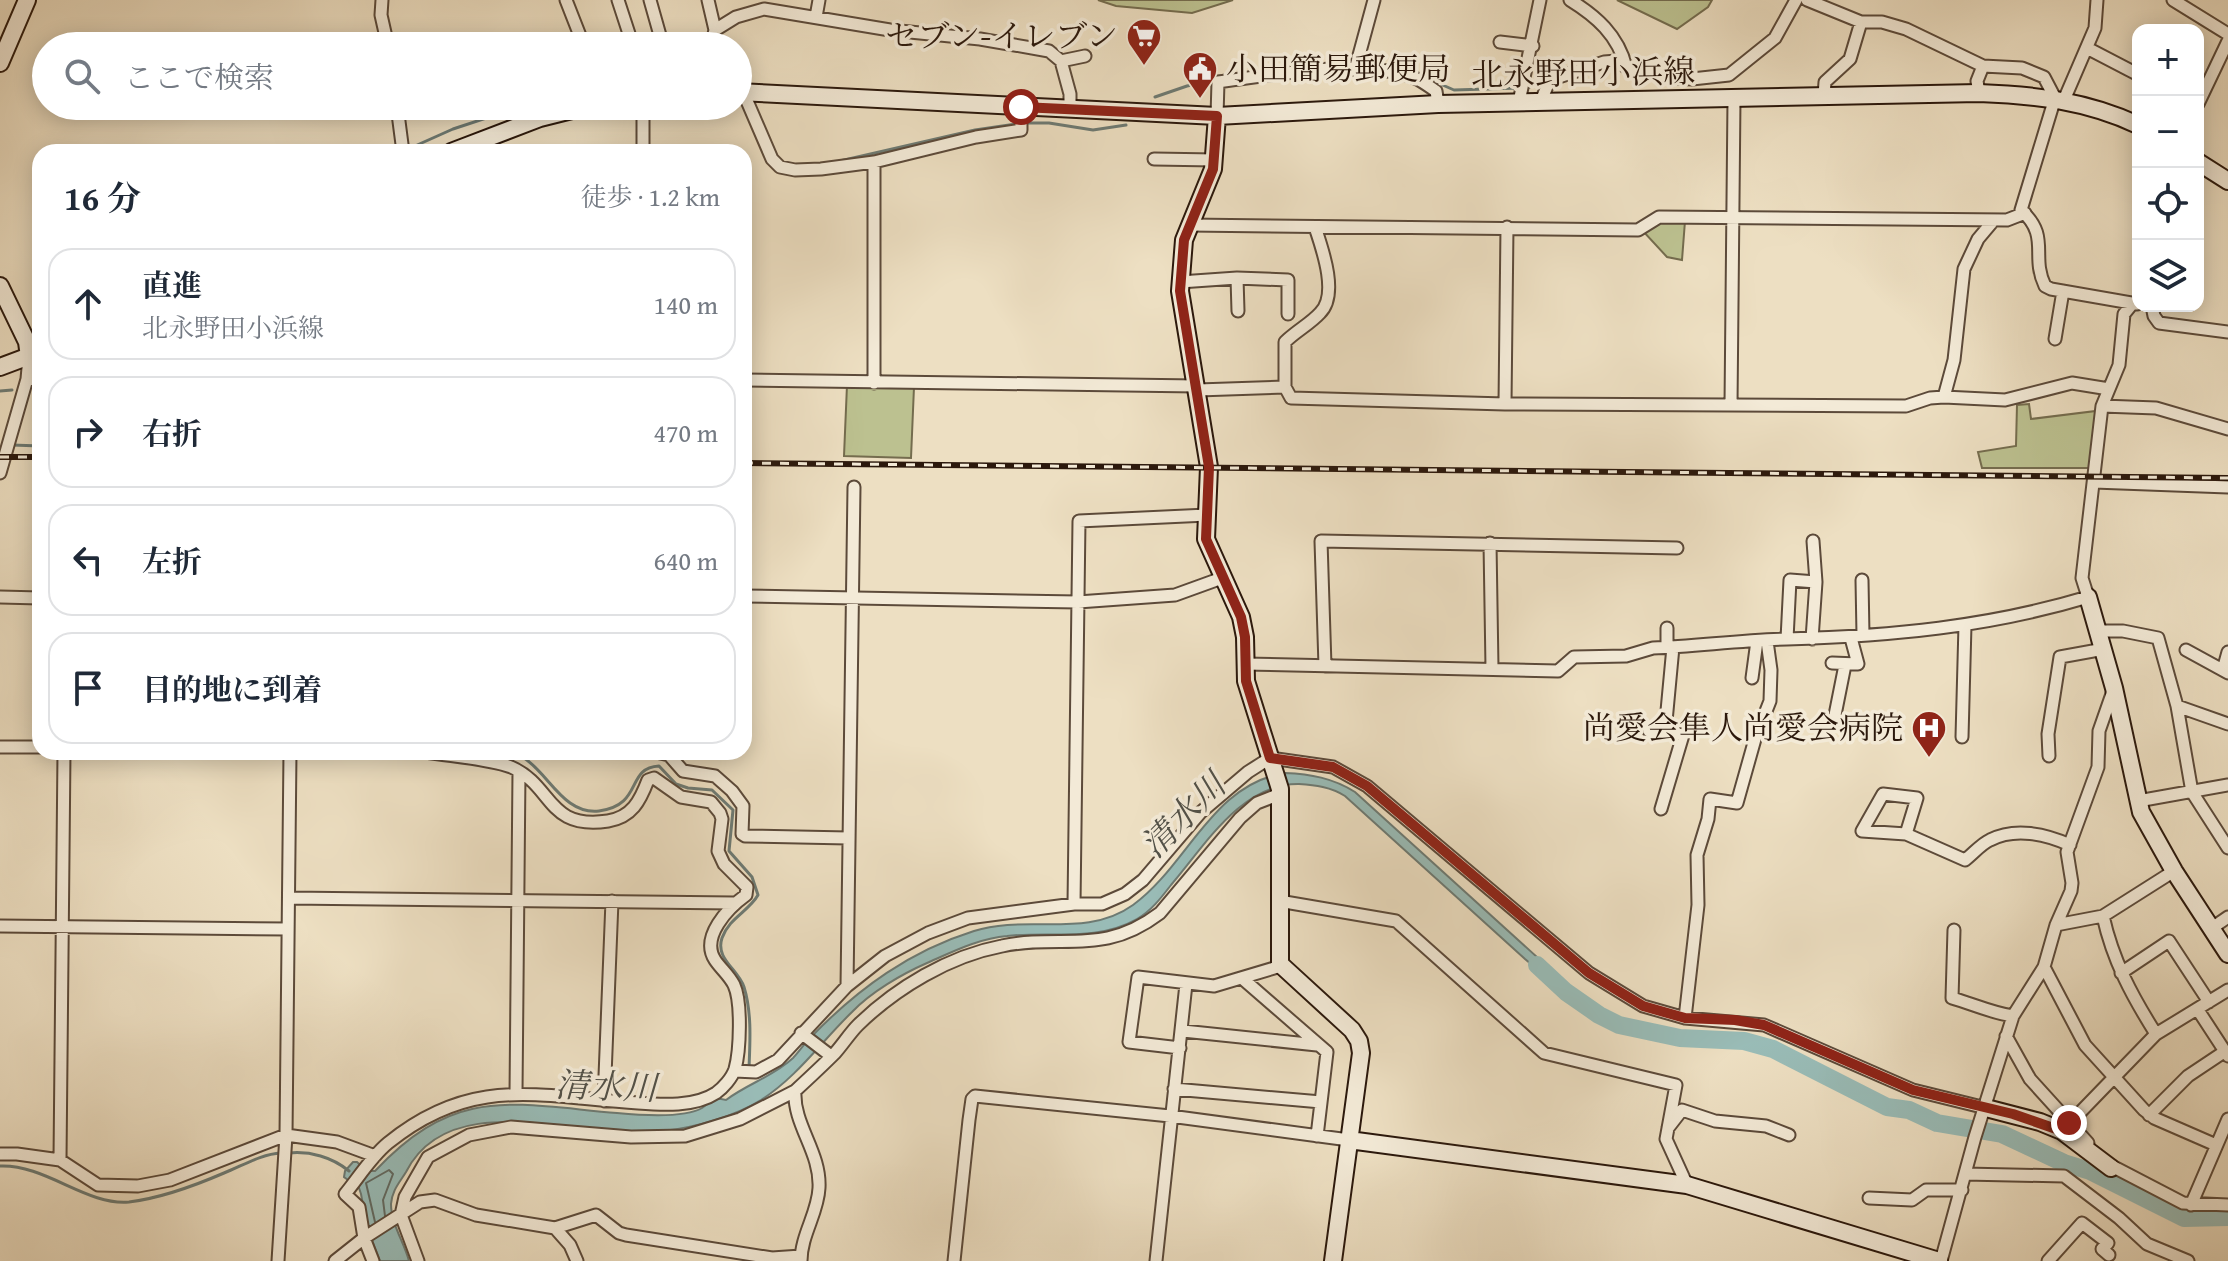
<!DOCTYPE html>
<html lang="ja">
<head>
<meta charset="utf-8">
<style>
  body { margin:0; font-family:"Gentium Book Plus","Noto Serif JP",serif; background:#f6f6f7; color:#1f2937 }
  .controls { position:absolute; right:24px; top:24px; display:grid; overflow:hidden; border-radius:16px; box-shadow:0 4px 20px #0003 }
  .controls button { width:72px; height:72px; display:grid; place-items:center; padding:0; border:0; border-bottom:2px solid #e0e1e3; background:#fff; color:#1f2937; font:40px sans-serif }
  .stop { position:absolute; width:24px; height:24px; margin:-18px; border:6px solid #8f2418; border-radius:50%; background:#fff }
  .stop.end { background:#8f2418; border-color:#fff; box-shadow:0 2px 8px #0008 }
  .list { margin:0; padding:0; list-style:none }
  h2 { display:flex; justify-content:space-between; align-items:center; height:104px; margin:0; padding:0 32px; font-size:34px }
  h2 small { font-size:26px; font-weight:400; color:#747a83 }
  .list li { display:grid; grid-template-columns:52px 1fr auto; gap:24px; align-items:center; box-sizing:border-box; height:112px; margin:0 16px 16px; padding:0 16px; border:2px solid #e0e1e3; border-radius:24px }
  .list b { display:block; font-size:30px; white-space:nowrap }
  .list p { margin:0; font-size:26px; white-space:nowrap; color:#747a83 }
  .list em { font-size:26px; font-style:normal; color:#747a83 }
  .icon { flex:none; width:44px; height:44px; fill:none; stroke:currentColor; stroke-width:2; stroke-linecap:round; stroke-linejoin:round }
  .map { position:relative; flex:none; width:2228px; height:1261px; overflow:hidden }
  .search { position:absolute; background:#fff; box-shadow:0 4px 20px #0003; left:32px; top:32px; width:720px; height:88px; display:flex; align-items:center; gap:20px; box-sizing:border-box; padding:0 28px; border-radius:44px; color:#747a83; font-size:30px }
  .panel { position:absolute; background:#fff; box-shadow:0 4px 20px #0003; left:32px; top:144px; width:720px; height:616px; border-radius:24px }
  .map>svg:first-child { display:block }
  .green { fill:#bcc190; stroke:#746c4e; stroke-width:2 }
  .water { fill:#99bcb7; stroke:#6d7a73; stroke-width:2 }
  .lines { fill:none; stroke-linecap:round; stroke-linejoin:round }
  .shore { stroke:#626a62; stroke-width:2 }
  .stream { stroke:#6d7a73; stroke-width:3 }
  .river { stroke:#99bcb7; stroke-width:18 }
  .street-casing { stroke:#5c4a3a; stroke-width:15 }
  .secondary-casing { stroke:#2b180c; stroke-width:20 }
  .street { stroke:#f3ead7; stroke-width:11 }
  .secondary { stroke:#f3ead7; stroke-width:16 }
  .rail-casing { stroke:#2b180c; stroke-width:6 }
  .rail { stroke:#f3ead7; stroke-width:3; stroke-dasharray:9; stroke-linecap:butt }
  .route { stroke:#8f2418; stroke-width:10 }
  .labels { text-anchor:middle; stroke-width:7; stroke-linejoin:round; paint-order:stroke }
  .poi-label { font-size:32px; fill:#2b180c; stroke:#f3ead7; text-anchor:end }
  .street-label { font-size:32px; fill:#2b180c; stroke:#f3ead7 }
  .water-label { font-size:34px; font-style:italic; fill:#525148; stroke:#f3ead7 }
</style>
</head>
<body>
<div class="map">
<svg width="2228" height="1261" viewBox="0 0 2228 1261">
  <rect width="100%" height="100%" fill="#eddfc2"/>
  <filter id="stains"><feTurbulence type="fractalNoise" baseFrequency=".0025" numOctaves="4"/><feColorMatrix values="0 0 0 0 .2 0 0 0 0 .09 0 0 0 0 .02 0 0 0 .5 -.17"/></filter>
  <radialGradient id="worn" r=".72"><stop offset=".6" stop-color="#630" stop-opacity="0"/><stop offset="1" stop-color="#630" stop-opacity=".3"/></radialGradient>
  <path class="green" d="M1098 0H1233L1192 13 1116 6Z
    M1617 0H1712L1708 7 1677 29Z
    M1660 220 1685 221 1682 260 1667 257 1642 230Z
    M847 385 914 387 911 458 844 456Z
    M2029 404 2031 419 2096 411 2089 468H1982L1978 452 2016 446 2017 405Z"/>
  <path class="water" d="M1285 773C1310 774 1333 778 1355 792L1548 967 1553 980 1551 981 1525 959 1345 796C1331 787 1315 785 1299 784 1241 783 1204 847 1171 885 1161 898 1151 911 1137 919 1096 942 1051 931 1007 936 980 938 952 952 927 963 902 974 871 992 852 1012 822 1041 797 1077 761 1100 733 1117 696 1127 664 1131 587 1142 451 1083 406 1172 400 1182 392 1190 391 1204 391 1224 404 1242 409 1261H380L367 1227 361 1194 359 1188 344 1177 345 1171 353 1162H357L367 1171H375C456 1085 511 1104 617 1113 638 1115 683 1119 702 1108 705 1106 711 1101 716 1098L726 1100C747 1084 774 1076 793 1058 800 1051 805 1042 813 1035 859 988 910 951 974 931 1026 914 1086 939 1133 905 1188 865 1212 784 1285 773Z"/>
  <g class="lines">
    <path class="shore" d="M375 1222 366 1183 389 1170 393 1174 383 1200 385 1216"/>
    <path class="stream" d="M691 46 700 41 706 42
      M1422 76 1454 90 1519 88
      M1527 88 1546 80
      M1155 97 1187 86 1217 80
      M1024 123H1049L1093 130 1126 125
      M406 150 453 129 523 106
      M840 161 975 130 1016 124
      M0 391 12 390
      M35 404 40 409
      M12 445 40 446
      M500 752C507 753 518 755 524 758 549 774 564 815 599 811 644 805 625 768 659 766L676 784 688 788 712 790 733 810 729 851 752 877 758 895C749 911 729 918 722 938 715 959 738 969 744 987 752 1013 750 1042 749 1068
      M289 1153C310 1151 332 1157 349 1171
      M0 1166C45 1164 87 1206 129 1202 162 1198 194 1186 224 1173 242 1166 261 1154 281 1153"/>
    <path class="river" d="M1537 965 1566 992 1599 1015 1619 1025 1680 1038 1744 1041 1773 1049 1887 1107 1909 1110 1937 1123 2002 1134 2064 1163 2090 1171 2184 1218 2228 1217"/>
    <g class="street-casing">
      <path id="street" d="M382 0 381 15 388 46
        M566 0 584 46
        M618 0 633 46
        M650 0 663 46
        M708 0 715 30 711 46
        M1570 0C1596 16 1618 35 1626 67
        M1807 0 1861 22H1882L1906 29 1983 66 2022 68 2044 77 2055 98 2021 210C2051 237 2030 255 2045 286L2051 289 2137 304
        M2173 0 2228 34
        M816 17 819 0
        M715 30 736 17 764 9 890 30 980 39 1049 51 1061 61 1070 94V110
        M1500 42 1533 46
        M2087 48 2137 74
        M1061 61 1085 56
        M1355 70 1374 0
        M738 80 772 159 780 167 795 170 821 169 874 162 976 137 1021 130V107
        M1979 93 1977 81 1983 66
        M1824 96 1825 82 1850 59 1861 22
        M2064 100 2095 28 2097 0
        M1541 101 1548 84 1559 77 1604 62 1617 61 1626 67 1673 78 1692 79 1729 75 1775 38 1796 0
        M1519 102 1540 0
        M2198 104 2228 41
        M397 106 403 152
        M1217 116 1218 82C1273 75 1363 58 1415 78 1422 81 1430 87 1436 91L1438 104
        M643 152V106
        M1154 159 1215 160
        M874 162V383
        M1189 225 1638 230 1659 217 2007 220 2025 213
        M1315 227C1322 248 1339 295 1320 313 1310 324 1296 331 1285 342V387L1291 398 1505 404 1906 406 1930 398 1944 397 2005 400 2072 383 2109 389
        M1237 278 1238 311
        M1180 282 1237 278 1288 280V314
        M2152 306 2154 316 2159 323 2228 332
        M2055 339 2063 291
        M27 379 40 380
        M744 380 1197 386
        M1198 390 1285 387
        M1944 397 1954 360 1964 269 1978 239 1994 220
        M1505 404 1507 227
        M1731 405 1734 99
        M2102 406 2156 408 2228 429
        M0 473 27 379 29 357
        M2094 482 2228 487
        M1490 543 1492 668
        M1862 580 1863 635
        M744 596 1078 602 1175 595 1222 578
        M0 597 40 598
        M1667 628V647
        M2099 631H2123L2158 638 2177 706 2192 792 2228 848
        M1787 639 1790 580 1816 582
        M1812 639 1816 582 1813 541
        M2186 650 2228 673
        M1832 663 1858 664 1851 638
        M1245 664 1558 671 1574 657 1626 656 1653 648C1698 646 1743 640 1787 639 1891 636 1988 627 2088 597L2082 578 2102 406 2119 365 2124 314 2133 303
        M1325 666 1321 541 1677 548
        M2223 670 2228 652
        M1752 678 1757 641
        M2177 706 2228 724
        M1833 725 1845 665
        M1649 731 1665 732
        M1962 737 1965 625
        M0 747H40
        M656 752 669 755 683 771 715 776 732 791 743 806 742 834 745 836 848 838
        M2049 756 2048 734 2060 657 2104 649
        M2138 801 2228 785
        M1661 809 1683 735 1665 732 1673 647
        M1906 834 1917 798 1883 794 1862 831 1906 834 1965 860C1973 854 1981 844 1990 840 2015 827 2046 834 2070 845
        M289 898 734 903
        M1279 901 1396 921 1544 1053 1676 1085 1666 1139 1687 1185
        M1074 904 1079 521 1207 515
        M2103 916C2113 961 2132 996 2156 1034
        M2056 925 2103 916 2174 871
        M0 926 288 929
        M2212 928 2228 917
        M1954 930 1952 998C1973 1004 1992 1013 2013 1016
        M2044 967 2085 1045 2144 1110 2154 1118 2216 1145
        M2121 973 2169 941 2209 1002
        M1243 979 1327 1052 1317 1136
        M847 986 854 487
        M2198 1010 2228 1056
        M1685 1018 1698 905 1697 855 1708 819 1710 799 1737 803 1755 739 1770 701 1771 670 1767 641
        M1183 1031 1317 1045
        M801 1033 831 1056
        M2006 1036 2030 1079 2088 1143
        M1180 1048 1129 1042 1138 977 1214 986 1281 966
        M735 1071 756 1072 778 1060 847 986 885 956 928 933 968 918 1074 904H1102L1125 894 1143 880 1201 812 1248 772 1270 758 1333 767 1367 786 1589 973 1643 1006 1685 1018 1764 1025 1913 1090 1986 1108
        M1174 1089 1321 1102
        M516 1093 519 772
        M604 1101 612 901
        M2149 1115 2188 1076 2224 1052
        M1668 1128 1682 1110 1715 1121 1766 1126 1789 1135
        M2065 1128 2156 1034 2228 990
        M0 1154H17L60 1160 98 1185 138 1186 170 1180 286 1135 337 1142 375 1156
        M60 1160 64 752
        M2108 1164 2183 1203 2228 1205
        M1965 1174 2064 1176 2119 1218 2147 1244 2188 1261
        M1869 1198 1912 1200 1926 1190H1962
        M2191 1205 2228 1119
        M555 1228 596 1215 619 1233 626 1235 772 1258 801 1256
        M278 1261 286 1135 290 752
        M335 1261 364 1238 420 1202 435 1200 476 1215 555 1228 570 1245 577 1261
        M373 1261 364 1238 359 1207 345 1194C359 1177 371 1157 388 1143 473 1074 539 1097 638 1103 662 1105 695 1107 716 1093 723 1088 732 1078 735 1069 740 1051 742 1002 734 985 729 975 721 969 715 960 700 937 728 908 746 895L747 887 724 864 718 851 722 819 720 813 711 802 681 797 654 778 648 780C640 801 632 817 608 821 546 830 554 786 511 767 491 759 449 756 426 752
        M418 1261 401 1215 405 1197 428 1157 469 1135 511 1127 631 1137 685 1136 740 1119 795 1091
        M801 1261C801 1235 818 1213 819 1188 821 1152 793 1125 795 1091 808 1079 822 1066 835 1053 843 1044 850 1033 858 1025 896 988 949 956 1002 946 1063 933 1102 957 1160 913L1240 818 1257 803 1280 794
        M954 1261 969 1120 972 1099 975 1096 1170 1116 1349 1140
        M1156 1261 1186 984
        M1941 1261 1975 1137 2013 1016 2044 967 2056 925 2071 891 2072 883 2067 852 2098 767 2099 731 2113 691
        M2048 1261 2082 1223 2108 1243 2102 1249 2109 1255"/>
    </g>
    <g class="secondary-casing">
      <path id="secondary" d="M0 63 27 0
        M738 92 1217 116 1438 104 1979 93C2035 95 2087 101 2138 125
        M1217 116 1213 169 1184 240 1180 291 1209 467 1206 539 1241 617 1245 637 1246 681 1280 789V964L1352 1030 1359 1041 1361 1053 1333 1261
        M451 152 540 118 588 106
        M2198 162 2228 181
        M0 286 27 342 29 357
        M0 367 40 352
        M2088 597 2114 688 2141 812 2174 871 2228 954
        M1986 1108 2040 1122 2062 1131 2111 1168
        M1349 1140 1687 1185 1939 1261"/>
    </g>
    <use href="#street" class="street"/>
    <use href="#secondary" class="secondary"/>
    <g class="rail-casing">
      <path id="rail" d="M0 457H40
        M744 463 2228 478"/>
    </g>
    <use href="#rail" class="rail"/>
  </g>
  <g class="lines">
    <path class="route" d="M1021 107 1217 116 1213 169 1184 240 1180 291 1209 467 1206 539 1241 617 1245 637 1246 681 1270 758 1333 767 1367 786 1589 973 1643 1006 1685 1018 1735 1020 1764 1025 1913 1090 2013 1114 2062 1131 2069 1123"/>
  </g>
  <defs>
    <g id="supermarket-pin" transform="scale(1.8)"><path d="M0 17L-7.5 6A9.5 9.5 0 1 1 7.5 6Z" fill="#8f2418" stroke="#f3ead7"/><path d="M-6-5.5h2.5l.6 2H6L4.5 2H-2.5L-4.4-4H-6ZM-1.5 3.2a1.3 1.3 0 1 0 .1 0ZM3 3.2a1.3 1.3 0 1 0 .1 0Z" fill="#fff"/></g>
    <g id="civic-pin" transform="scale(1.8)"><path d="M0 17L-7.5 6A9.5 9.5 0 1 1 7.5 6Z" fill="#8f2418" stroke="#f3ead7"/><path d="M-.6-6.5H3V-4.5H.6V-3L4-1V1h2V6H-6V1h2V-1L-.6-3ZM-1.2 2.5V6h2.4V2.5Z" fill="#fff"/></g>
    <g id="hospital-pin" transform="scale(1.8)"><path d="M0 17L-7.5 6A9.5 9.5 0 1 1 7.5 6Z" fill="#8f2418" stroke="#f3ead7"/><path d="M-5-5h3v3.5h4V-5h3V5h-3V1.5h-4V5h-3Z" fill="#fff"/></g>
  </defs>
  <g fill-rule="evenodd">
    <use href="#supermarket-pin" x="1144" y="36"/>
    <use href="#civic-pin" x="1200" y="69"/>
    <use href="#hospital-pin" x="1929" y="728"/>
  </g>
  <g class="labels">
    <g class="poi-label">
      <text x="1118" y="47">セブン-イレブン</text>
      <text x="1226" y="80" text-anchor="start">小田簡易郵便局</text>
      <text x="1903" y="739">尚愛会隼人尚愛会病院</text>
    </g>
    <g class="street-label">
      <text transform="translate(1583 73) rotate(-1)" y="11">北永野田小浜線</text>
    </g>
    <g class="water-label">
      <text transform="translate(1183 815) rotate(-45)" y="12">清水川</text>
      <text transform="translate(606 1086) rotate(2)" y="12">清水川</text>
    </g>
  </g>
  <rect width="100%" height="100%" filter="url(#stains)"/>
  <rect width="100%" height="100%" fill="url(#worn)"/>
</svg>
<div class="controls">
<button>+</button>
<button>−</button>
<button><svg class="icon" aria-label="locate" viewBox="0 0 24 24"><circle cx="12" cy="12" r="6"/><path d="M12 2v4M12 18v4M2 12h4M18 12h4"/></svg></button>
<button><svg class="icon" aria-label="layers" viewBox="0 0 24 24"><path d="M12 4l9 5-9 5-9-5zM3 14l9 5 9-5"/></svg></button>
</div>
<div class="stop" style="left:1021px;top:107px"></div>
<div class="stop end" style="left:2069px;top:1123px"></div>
<div class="search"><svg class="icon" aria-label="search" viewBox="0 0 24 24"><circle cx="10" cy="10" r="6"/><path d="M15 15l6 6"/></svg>ここで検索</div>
<section class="panel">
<h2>16 分<small>徒歩 · 1.2 km</small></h2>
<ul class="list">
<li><svg class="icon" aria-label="ahead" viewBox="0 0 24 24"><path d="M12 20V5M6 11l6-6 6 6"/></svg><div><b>直進</b><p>北永野田小浜線</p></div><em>140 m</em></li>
<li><svg class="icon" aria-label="right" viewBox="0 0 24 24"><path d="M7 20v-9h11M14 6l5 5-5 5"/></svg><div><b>右折</b></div><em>470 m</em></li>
<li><svg class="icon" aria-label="left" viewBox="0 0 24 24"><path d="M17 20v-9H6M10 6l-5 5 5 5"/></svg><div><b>左折</b></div><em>640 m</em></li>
<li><svg class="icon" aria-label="arrive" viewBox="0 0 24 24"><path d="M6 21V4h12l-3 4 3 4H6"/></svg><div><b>目的地に到着</b></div></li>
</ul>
</section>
</div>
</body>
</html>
